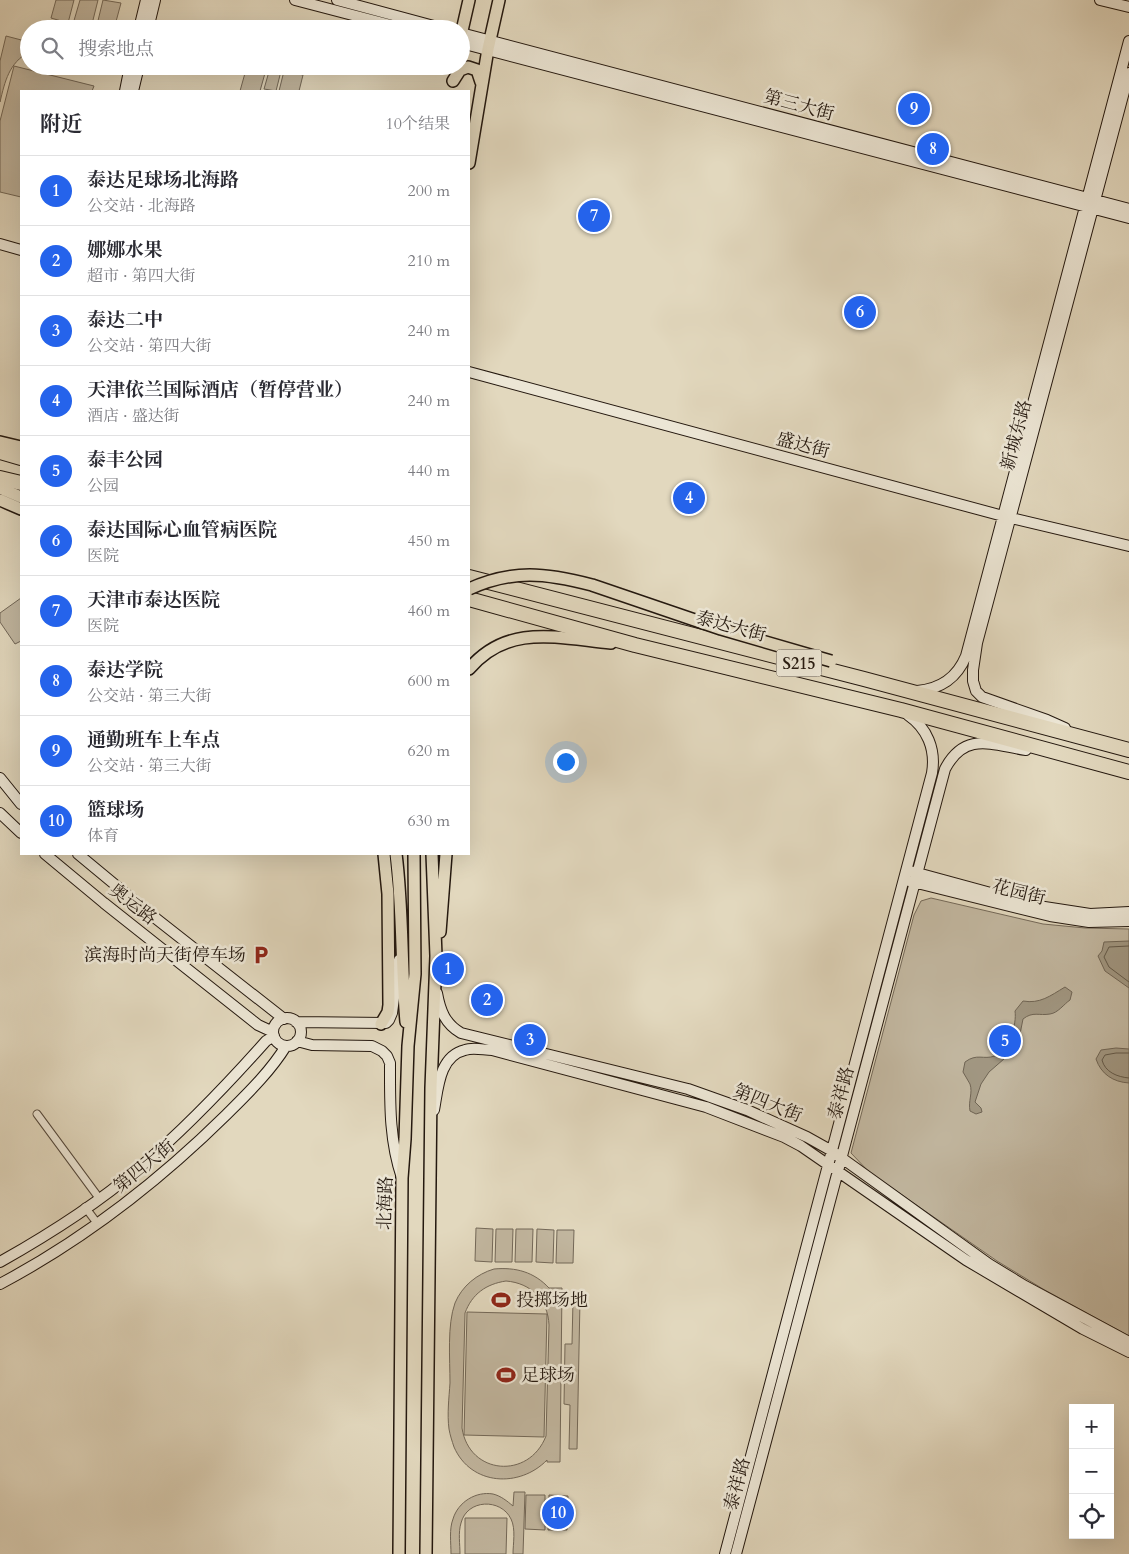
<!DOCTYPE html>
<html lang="zh">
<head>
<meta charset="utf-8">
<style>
  body { margin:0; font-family:Cardo,"Noto Serif SC",serif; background:#f7f7f7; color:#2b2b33 }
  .controls { position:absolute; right:15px; bottom:15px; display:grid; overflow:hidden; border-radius:0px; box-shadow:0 5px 20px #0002 }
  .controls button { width:45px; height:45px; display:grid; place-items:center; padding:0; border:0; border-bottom:1px solid #e1e1e2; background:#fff; color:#2b2b33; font:25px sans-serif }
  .you { position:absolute; left:565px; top:761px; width:18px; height:18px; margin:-12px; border:4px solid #fff; border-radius:50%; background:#1a73e8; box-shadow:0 0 0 8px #1a73e833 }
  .badge { display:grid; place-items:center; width:32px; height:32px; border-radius:50%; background:#2563eb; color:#fff; font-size:16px; font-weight:700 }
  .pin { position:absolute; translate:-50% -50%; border:2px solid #fff; box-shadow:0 1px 5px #0006 }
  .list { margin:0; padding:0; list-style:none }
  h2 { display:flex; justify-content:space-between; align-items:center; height:65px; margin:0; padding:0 20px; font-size:21px }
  h2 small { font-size:16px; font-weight:400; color:#7c7c81 }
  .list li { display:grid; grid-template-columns:32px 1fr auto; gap:15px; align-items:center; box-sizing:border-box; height:70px; padding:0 20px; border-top:1px solid #e1e1e2 }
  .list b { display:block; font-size:19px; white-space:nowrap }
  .list p { margin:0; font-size:16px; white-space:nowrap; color:#7c7c81 }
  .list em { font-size:16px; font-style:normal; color:#7c7c81 }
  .icon { flex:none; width:28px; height:28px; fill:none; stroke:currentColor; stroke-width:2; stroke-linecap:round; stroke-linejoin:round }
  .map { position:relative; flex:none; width:1129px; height:1554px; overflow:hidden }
  .search { position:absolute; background:#fff; box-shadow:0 5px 20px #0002; left:20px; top:20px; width:450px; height:55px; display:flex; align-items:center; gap:12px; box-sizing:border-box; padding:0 18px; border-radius:28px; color:#7c7c81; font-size:19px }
  .panel { position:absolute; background:#fff; box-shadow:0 5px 20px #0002; left:20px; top:90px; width:450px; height:765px; border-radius:0px }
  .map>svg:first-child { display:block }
  .green { fill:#c2b7a0; stroke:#736858; fill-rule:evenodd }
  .water { fill:#a19782; stroke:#6f6454 }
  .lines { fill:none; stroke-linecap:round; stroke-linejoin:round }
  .shore { stroke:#625848; stroke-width:1 }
  .street-casing { stroke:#54483b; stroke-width:9 }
  .secondary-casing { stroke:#24180f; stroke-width:12 }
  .primary-casing { stroke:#24180f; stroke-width:14 }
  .highway-casing { stroke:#24180f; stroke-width:16 }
  .street { stroke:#ece6d5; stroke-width:7 }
  .secondary { stroke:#ece6d5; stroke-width:10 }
  .primary { stroke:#e2d8be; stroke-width:11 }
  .highway { stroke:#e2d8be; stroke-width:14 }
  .primary-bridge-casing { stroke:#24180f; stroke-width:14; stroke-linecap:butt }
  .primary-bridge { stroke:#e2d8be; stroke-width:11 }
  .labels { text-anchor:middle; stroke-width:5; stroke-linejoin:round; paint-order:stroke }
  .shield { fill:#ece6d5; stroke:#60564a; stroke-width:1 }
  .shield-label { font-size:16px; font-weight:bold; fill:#24180f }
  .street-label { font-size:18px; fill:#24180f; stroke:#ece6d5 }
  .poi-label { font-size:18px; fill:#24180f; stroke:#ece6d5; text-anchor:start }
</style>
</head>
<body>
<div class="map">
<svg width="1129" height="1554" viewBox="0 0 1129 1554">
  <rect width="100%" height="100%" fill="#e2d8be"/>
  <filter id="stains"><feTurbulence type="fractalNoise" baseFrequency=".004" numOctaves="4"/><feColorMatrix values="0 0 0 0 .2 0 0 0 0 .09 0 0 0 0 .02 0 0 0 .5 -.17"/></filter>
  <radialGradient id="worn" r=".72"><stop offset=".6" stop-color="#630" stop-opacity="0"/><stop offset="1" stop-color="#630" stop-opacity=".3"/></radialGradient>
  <path class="green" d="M56 0H74L68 23 51 18Z
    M80 0H98L91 28 73 24Z
    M103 0 121 3 114 29H96Z
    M6 36 29 42V52C9 63 5 81 0 102V61Z
    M14 66 94 86 92 91H21V197L0 192V121Z
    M247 66H267L260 91H240Z
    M270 68 281 71 276 91 264 89Z
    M284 71 303 75 299 91H279Z
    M21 598V641L15 644 0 622V613Z
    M931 898 1043 924 1085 928 1129 929V1336L1043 1289 997 1261 869 1172 851 1153 914 915 921 901Z
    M476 1228 493 1229 492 1262 475 1261Z
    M496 1229H513L512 1262H495Z
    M516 1229H533L532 1262H515Z
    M537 1229 554 1230 553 1263 536 1262Z
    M557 1230H574L573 1263H556Z
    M494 1269C516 1267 534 1272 549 1288H562L560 1462H547V1460C520 1488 471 1486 454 1447 452 1441 450 1435 449 1429 447 1414 449 1398 450 1383 450 1359 447 1325 455 1303 462 1286 477 1274 494 1269ZM506 1281C531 1283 548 1300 549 1325L546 1436C529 1480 469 1475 462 1428L465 1313C472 1294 486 1284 506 1281Z
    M573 1300H580L577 1449H569L570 1405 564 1404 565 1344H572Z
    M467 1312 547 1314 544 1437 464 1435Z
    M514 1492H525L523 1554H513C513 1544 516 1529 511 1519 501 1498 467 1499 461 1523 458 1533 460 1544 460 1554H451C451 1543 449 1529 453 1519 458 1502 476 1491 493 1494 501 1496 507 1501 513 1506Z
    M526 1495H545V1530L525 1529Z
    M549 1495 568 1496 567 1530H548Z
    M465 1518H507L506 1554H465Z"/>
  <path class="water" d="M1129 941V988L1105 971 1098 956 1102 951 1104 942Z
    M1065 987 1072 992 1070 1000C1064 1004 1058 1013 1050 1014 1039 1016 1033 1011 1023 1019L1020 1034 1011 1044 1012 1052 989 1072 981 1084 975 1102 981 1108 982 1112 976 1114 970 1111C968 1101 973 1093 970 1084 968 1080 965 1076 963 1072L965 1062C977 1053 983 1060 995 1056 1009 1051 1017 1024 1015 1011L1023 1001C1040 1004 1050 996 1065 987Z
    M1116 1048 1129 1049V1083C1113 1082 1101 1074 1096 1059L1101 1050Z"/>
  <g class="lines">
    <path class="shore" d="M1129 946 1109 947 1104 957 1109 967 1129 982
      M1129 1053H1116L1105 1055 1102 1060C1105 1072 1117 1077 1129 1078"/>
    <g class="street-casing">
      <path id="street" d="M37 1114 99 1198
        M85 1207 97 1223"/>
    </g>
    <g class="secondary-casing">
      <path id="secondary" d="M295 0 406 29
        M337 0 445 29
        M1100 0 1129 7
        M139 29 146 0
        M148 29 155 0
        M461 33 1129 209
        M461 43 1129 218
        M125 91 130 66
        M133 91 139 66
        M0 244 21 250
        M469 372 1003 516 1129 546
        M917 691C941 689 957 678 966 656L1129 41
        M1065 728 1047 720 982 697 976 691 973 681V670L977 643 1129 73
        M0 778 21 804
        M0 813 21 833
        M45 854 104 903 258 1025 273 1032
        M78 854 154 917 284 1019
        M910 871 1038 906 1090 914 1129 912
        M909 881 1050 916 1089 922 1129 921
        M437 993C440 1010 445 1024 461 1033L688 1089 747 1110 807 1137 832 1151 989 1264 1025 1286 1129 1342
        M273 1032a14 14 0 1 1 28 0a14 14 0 1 1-28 0Z
        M296 1022 386 1023 389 1020 392 1013 399 960
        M297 1041 312 1045 372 1046 382 1051 387 1056 390 1063C390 1102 389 1140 402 1178
        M434 1110C438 1089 439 1056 465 1050 473 1047 484 1050 492 1050L706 1107 784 1137 801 1146 966 1260 1083 1329 1129 1352
        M0 1262C48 1235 97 1204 139 1168 185 1129 226 1086 266 1041L274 1036
        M0 1284C83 1240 159 1181 226 1115 247 1094 270 1072 286 1046
        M725 1554 932 773C936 749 927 728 908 715
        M736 1554 945 769C965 731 992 745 1026 750"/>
    </g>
    <g class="primary-casing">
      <path id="primary" d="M461 35 469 0
        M453 81 460 70 468 67 477 70 481 82
        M469 163 488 49 499 0
        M0 442 21 447
        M0 488 21 497
        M0 500 21 509
        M469 669C508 623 558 638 611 643
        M396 854C403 909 401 966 406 1022
        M440 932 446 854
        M381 1024 388 1012 389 1005 388 894 384 854
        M399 1554 402 1178 405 1139 408 1046 415 974 414 854
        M426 1554 431 1088 436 956 432 854"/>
    </g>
    <g class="highway-casing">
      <path id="highway" d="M0 452 21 458
        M0 478 21 483
        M469 577 864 679 1129 750
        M469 599 635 645 901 710 1129 772"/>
    </g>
    <use href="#street" class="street"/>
    <use href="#secondary" class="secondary"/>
    <use href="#primary" class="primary"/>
    <use href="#highway" class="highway"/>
    <g class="primary-bridge-casing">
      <path id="primary-bridge" d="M469 589C513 569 546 573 592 585L721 629 831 661"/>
    </g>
    <use href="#primary-bridge" class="primary-bridge"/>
  </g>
  <defs>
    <g id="parking-bare" transform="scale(1.5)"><path d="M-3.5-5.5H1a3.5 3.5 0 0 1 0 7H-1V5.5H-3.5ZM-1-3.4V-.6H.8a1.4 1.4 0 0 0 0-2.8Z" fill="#8f2418" stroke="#ece6d5" stroke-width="2.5" paint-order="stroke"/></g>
    <g id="stadium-bare" transform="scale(1.5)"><path d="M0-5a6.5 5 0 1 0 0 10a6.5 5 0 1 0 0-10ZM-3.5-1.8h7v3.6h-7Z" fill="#8f2418" stroke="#ece6d5" stroke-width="2.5" paint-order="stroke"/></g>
  </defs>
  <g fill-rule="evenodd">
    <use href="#parking-bare" x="261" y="955"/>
    <use href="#stadium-bare" x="501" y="1300"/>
    <use href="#stadium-bare" x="506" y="1375"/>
  </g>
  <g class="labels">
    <rect class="shield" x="776.5" y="649.5" width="45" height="27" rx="4"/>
    <g class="shield-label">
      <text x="799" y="669">S215</text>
    </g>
    <g class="street-label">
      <text transform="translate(799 105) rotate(15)" y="6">第三大街</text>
      <text transform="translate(1016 435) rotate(-75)" y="6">新城东路</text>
      <text transform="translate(803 445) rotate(15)" y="6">盛达街</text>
      <text transform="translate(731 626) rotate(15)" y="6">泰达大街</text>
      <text transform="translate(1019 892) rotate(14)" y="6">花园街</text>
      <text transform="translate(133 904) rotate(38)" y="6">奥运路</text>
      <text transform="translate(841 1093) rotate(-75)" y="6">泰祥路</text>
      <text transform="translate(768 1103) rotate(22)" y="6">第四大街</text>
      <text transform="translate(144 1166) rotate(-39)" y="6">第四大街</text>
      <text transform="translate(385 1203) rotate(-88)" y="6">北海路</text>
      <text transform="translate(737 1484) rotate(-75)" y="6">泰祥路</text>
    </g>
    <g class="poi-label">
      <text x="246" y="961" text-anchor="end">滨海时尚天街停车场</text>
      <text x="516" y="1306">投掷场地</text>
      <text x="521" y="1381">足球场</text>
    </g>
  </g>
  <rect width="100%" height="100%" filter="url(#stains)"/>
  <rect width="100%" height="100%" fill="url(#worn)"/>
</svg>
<div class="controls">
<button>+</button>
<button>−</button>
<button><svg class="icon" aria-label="locate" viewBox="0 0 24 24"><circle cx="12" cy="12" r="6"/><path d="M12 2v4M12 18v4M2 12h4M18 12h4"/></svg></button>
</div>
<div class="you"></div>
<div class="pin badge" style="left:448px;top:969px">1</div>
<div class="pin badge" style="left:487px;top:1000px">2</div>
<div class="pin badge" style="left:530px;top:1040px">3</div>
<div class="pin badge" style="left:689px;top:498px">4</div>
<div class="pin badge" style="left:1005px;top:1041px">5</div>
<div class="pin badge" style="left:860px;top:312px">6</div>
<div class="pin badge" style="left:594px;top:216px">7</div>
<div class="pin badge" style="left:933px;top:149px">8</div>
<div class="pin badge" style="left:914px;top:109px">9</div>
<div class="pin badge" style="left:558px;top:1513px">10</div>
<div class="search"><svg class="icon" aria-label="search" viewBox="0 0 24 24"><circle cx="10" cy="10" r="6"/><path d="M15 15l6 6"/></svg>搜索地点</div>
<section class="panel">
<h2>附近<small>10个结果</small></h2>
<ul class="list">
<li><span class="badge">1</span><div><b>泰达足球场北海路</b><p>公交站 · 北海路</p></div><em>200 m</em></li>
<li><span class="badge">2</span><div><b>娜娜水果</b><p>超市 · 第四大街</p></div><em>210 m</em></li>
<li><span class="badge">3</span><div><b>泰达二中</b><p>公交站 · 第四大街</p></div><em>240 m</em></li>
<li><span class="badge">4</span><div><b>天津依兰国际酒店（暂停营业）</b><p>酒店 · 盛达街</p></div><em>240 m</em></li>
<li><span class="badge">5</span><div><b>泰丰公园</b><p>公园</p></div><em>440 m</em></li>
<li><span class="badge">6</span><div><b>泰达国际心血管病医院</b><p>医院</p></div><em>450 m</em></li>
<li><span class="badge">7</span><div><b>天津市泰达医院</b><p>医院</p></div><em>460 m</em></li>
<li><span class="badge">8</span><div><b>泰达学院</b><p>公交站 · 第三大街</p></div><em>600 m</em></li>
<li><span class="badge">9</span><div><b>通勤班车上车点</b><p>公交站 · 第三大街</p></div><em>620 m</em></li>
<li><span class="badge">10</span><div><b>篮球场</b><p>体育</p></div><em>630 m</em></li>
</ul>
</section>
</div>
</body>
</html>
